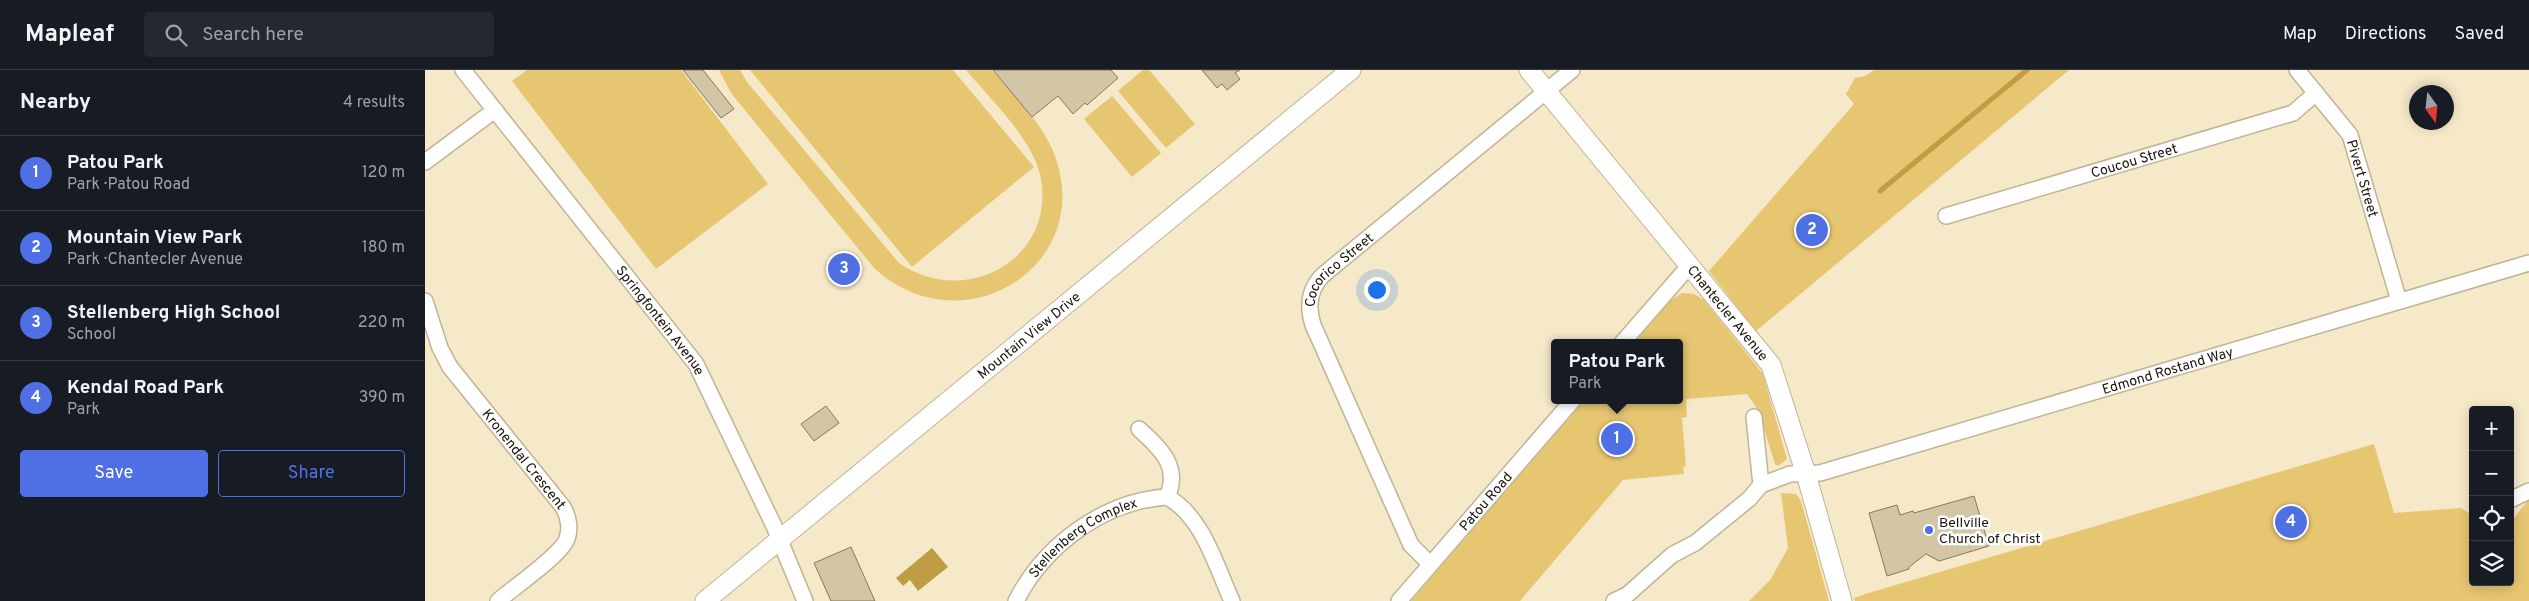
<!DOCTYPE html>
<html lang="en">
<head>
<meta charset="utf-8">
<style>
  body { margin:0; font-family:Overpass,sans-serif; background:#242831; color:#f1f3f6 }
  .controls { position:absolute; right:15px; bottom:15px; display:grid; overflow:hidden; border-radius:5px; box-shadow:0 2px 12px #0003 }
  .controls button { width:45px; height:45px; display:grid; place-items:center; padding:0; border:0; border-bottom:1px solid #363941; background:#171b24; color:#f1f3f6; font:25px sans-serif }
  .compass { position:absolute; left:1984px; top:15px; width:45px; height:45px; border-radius:50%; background:#171b24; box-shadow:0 2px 12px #0003; rotate:165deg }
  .you { position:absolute; left:951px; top:219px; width:18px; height:18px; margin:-12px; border:4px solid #fff; border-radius:50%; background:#1a73e8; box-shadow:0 0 0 8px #1a73e833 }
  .badge { display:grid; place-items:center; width:32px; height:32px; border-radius:50%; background:#4f70e4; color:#fff; font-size:16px; font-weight:700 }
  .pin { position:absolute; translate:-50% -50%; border:2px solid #fff; box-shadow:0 1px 5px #0006 }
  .popup { position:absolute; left:1126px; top:269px; width:132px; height:65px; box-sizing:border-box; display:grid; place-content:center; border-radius:5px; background:#171b24; filter:drop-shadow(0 1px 4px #0005); font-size:16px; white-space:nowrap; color:#9ea1a6 }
  .popup b { font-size:19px; color:#f1f3f6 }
  .popup::after { content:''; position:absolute; left:50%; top:100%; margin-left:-10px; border:10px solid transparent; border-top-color:#171b24 }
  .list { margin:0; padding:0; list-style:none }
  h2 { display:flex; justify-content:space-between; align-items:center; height:65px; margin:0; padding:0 20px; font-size:21px }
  h2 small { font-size:16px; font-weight:400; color:#9ea1a6 }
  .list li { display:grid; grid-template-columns:32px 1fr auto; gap:15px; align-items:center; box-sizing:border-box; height:75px; padding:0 20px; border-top:1px solid #363941 }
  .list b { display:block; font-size:19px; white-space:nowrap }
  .list p { margin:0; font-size:16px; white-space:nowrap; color:#9ea1a6 }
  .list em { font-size:16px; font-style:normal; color:#9ea1a6 }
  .actions { display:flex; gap:10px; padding:15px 20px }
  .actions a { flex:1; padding:11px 0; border:1px solid #4f70e4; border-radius:5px; text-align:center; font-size:18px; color:#4f70e4 }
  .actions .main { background:#4f70e4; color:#fff }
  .icon { flex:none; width:28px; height:28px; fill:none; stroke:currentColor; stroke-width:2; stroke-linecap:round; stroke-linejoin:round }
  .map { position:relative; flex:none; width:2104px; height:531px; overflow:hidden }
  header { display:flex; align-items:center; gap:30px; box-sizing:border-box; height:70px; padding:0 25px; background:#171b24; border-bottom:1px solid #363941 }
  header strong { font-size:24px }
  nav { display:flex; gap:28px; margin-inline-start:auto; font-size:18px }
  .search { width:350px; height:45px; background:#242831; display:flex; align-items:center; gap:12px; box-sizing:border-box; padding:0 18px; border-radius:5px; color:#9ea1a6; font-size:19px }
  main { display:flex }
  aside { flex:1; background:#171b24 }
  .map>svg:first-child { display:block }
  .green { fill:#e7c671 }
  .water { fill:#bf9d45 }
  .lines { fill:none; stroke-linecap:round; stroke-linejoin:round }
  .stream { stroke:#bf9d45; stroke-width:5 }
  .building { fill:#d3c6a6; stroke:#867a5c }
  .minor-casing { stroke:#c0b495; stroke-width:18 }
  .tertiary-casing { stroke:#c0b495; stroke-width:21 }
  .minor { stroke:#fff; stroke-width:15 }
  .tertiary { stroke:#fff; stroke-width:19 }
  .poi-dot { fill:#4f70e4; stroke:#fff; stroke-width:2 }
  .labels { text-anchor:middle; stroke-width:5; stroke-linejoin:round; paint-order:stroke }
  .street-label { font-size:14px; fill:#191409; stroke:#fff }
  .poi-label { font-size:14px; fill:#191409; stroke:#fff; text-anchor:start }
</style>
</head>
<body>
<header>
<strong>Mapleaf</strong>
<div class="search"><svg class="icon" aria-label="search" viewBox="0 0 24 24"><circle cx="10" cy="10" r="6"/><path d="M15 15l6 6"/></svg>Search here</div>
<nav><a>Map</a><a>Directions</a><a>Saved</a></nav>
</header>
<main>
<aside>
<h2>Nearby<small>4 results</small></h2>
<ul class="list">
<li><span class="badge">1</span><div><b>Patou Park</b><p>Park · Patou Road</p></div><em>120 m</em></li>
<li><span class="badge">2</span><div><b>Mountain View Park</b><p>Park · Chantecler Avenue</p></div><em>180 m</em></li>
<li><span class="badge">3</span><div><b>Stellenberg High School</b><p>School</p></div><em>220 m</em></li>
<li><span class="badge">4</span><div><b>Kendal Road Park</b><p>Park</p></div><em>390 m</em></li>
</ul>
<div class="actions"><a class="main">Save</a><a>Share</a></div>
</aside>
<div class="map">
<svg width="2104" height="531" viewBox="0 0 2104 531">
  <rect width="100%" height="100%" fill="#f6e9c9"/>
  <path class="green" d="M102 0H256L343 114 231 199 87 11Z
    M294 0H315L322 12 474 193C539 238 630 191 616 109 609 70 566 30 541 0H567C589 27 620 55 631 89 668 198 536 278 449 198L306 23Z
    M325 0H528L609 97 487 197Z
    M718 0H724L770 54 741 78 693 21Z
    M1449 0H1644L1331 261 1284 201 1429 34 1421 24 1430 8 1440 6Z
    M687 26 736 83 707 107 659 49Z
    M1257 223 1269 224 1279 230 1338 304 1362 389 1353 396 1350 394 1333 340 1322 324 1261 329 1262 347 1257 348 1261 396 1258 397 1259 404 1198 410 1095 531H986L1159 330H1254V273H1209L1246 230Z
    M1949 374 1969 443 2036 438 2045 444 2048 451V512H2085V453L2104 429V531H1430L1429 528 1440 524Z
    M1356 423 1371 424 1376 431 1404 531H1324L1346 509 1363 478Z"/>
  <path class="water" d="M507 478 523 497 493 521 485 510 478 516 471 508Z"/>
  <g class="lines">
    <path class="stream" d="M1455 121 1602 0"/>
  </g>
  <path class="building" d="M258 0H278L309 39 296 48Z
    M568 0H686L693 8 662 35 660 33 648 44 633 26 607 47Z
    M777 0H815L810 3 815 9 802 20 797 14 792 18Z
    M401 336 414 353 389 371 376 354Z
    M1549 426 1564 476 1514 491 1501 484 1484 497V499L1462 506 1444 443 1472 435 1475 445 1488 441 1489 443Z
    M426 477 450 531H406L389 493Z"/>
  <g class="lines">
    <g class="minor-casing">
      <g id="minor">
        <path id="s1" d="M38 0 271 294 349 456 380 531"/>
        <path id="s2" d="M1872 0 1925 65 1974 231"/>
        <path d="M0 92 70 40"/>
        <path id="s3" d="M1521 146 1868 43 1891 23"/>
        <path id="s4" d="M0 231 15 278 25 297 138 437C144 447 146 460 141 471 132 488 89 517 73 531"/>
        <path d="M1197 273 1265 195"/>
        <path d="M1329 347 1336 415"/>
        <path d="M742 427C777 445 791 496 807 531"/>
        <path d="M2085 430 2104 421"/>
        <path id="s5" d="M1005 494 986 475 888 255C882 236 884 219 898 205L1147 0"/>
        <path id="s6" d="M591 531C619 476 678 431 742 427 756 397 735 378 714 359"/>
        <path id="s7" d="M974 531 1148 330"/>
        <path id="s8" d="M1189 531 1202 525 1247 485 1270 473 1324 429 1336 415 1365 404 1395 403 2104 193"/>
      </g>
    </g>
    <g class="tertiary-casing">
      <g id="tertiary">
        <path id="s9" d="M1104 0 1346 295 1381 404 1417 531"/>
        <path id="s10" d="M280 531 926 0"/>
      </g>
    </g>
    <use href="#minor" class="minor"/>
    <use href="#tertiary" class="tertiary"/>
  </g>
  <circle class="poi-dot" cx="1504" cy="460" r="5"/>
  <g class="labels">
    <g class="street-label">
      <text dy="5" stroke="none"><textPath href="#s3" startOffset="196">Coucou Street</textPath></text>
      <text dy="5" stroke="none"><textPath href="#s2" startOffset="129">Pivert Street</textPath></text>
      <text dy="5" stroke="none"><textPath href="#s5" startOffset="335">Cocorico Street</textPath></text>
      <text dy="5" stroke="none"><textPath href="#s9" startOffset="314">Chantecler Avenue</textPath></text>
      <text dy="5" stroke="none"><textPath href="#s1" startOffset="319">Springfontein Avenue</textPath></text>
      <text dy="5" stroke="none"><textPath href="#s10" startOffset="419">Mountain View Drive</textPath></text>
      <text dy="5" stroke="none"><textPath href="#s8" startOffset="612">Edmond Rostand Way</textPath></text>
      <text dy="5" stroke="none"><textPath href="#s4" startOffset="189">Kronendal Crescent</textPath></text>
      <text dy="5" stroke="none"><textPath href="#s7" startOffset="132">Patou Road</textPath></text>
      <text dy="5" stroke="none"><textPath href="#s6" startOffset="95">Stellenberg Complex</textPath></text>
    </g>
    <g class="poi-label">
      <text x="1514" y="457">Bellville<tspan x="1514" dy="16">Church of Christ</tspan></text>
    </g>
  </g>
</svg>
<div class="controls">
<button>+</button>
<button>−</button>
<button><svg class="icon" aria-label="locate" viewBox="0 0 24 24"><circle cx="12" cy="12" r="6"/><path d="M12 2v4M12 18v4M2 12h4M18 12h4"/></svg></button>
<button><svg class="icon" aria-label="layers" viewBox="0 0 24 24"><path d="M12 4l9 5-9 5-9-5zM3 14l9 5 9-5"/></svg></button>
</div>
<svg class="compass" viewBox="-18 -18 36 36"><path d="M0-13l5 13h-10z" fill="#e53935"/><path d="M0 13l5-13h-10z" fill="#9ea1a6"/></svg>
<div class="you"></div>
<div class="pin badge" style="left:1192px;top:369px">1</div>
<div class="popup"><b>Patou Park</b>Park</div>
<div class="pin badge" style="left:1387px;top:160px">2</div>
<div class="pin badge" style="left:419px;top:199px">3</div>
<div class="pin badge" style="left:1866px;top:452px">4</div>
</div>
</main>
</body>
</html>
